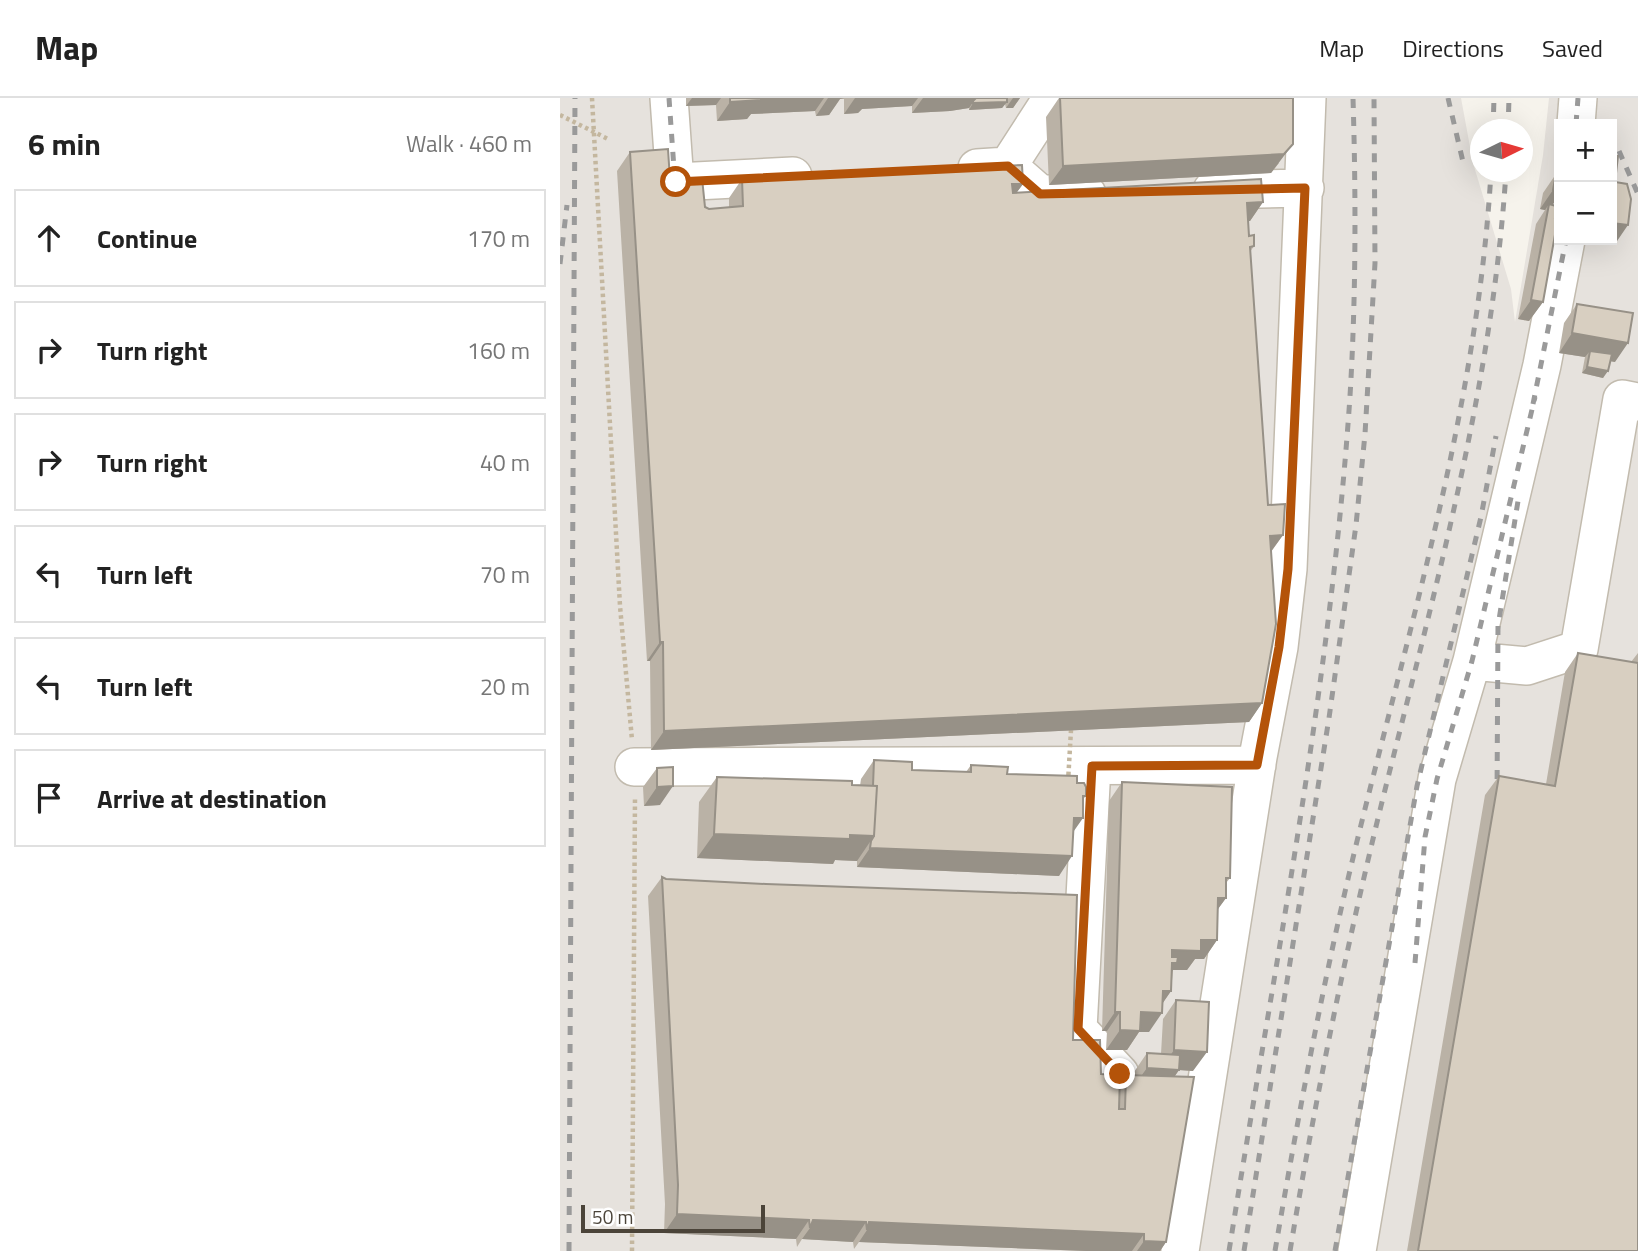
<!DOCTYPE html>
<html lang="en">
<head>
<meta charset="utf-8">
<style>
  body { margin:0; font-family:"Titillium Web",sans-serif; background:#f2f2f2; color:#222 }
  .controls { position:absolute; right:21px; top:21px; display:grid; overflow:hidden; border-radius:0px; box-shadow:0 7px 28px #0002 }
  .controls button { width:63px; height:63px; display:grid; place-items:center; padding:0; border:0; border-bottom:2px solid #e0e0e0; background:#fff; color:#222; font:35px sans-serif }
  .compass { position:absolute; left:910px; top:21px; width:63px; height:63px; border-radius:50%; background:#fff; box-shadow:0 7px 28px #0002; rotate:85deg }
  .scale { position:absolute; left:21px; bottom:18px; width:184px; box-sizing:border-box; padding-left:7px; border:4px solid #4b4439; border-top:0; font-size:19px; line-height:24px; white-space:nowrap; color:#4b4439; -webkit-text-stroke:5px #fff; paint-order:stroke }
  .stop { position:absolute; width:21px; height:21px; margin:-16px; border:5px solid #b45309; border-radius:50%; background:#fff }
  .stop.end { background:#b45309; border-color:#fff; box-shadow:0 2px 7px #0008 }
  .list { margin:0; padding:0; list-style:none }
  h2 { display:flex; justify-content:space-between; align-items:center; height:91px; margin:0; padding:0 28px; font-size:30px }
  h2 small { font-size:23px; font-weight:400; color:#767676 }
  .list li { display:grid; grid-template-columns:46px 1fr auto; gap:21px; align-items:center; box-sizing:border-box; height:98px; margin:0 14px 14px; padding:0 14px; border:2px solid #e0e0e0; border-radius:0px }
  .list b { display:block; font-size:26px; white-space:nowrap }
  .list em { font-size:23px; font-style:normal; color:#767676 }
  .icon { flex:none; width:38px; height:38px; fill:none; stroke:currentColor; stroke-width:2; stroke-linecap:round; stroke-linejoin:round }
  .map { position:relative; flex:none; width:1078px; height:1153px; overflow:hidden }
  header { display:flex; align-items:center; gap:42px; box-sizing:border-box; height:98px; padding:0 35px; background:#fff; border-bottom:2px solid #e0e0e0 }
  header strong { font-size:33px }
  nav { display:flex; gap:38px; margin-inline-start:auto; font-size:24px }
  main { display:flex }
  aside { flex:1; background:#fff }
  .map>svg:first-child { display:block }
  .industrial { fill:#e6e2dd; fill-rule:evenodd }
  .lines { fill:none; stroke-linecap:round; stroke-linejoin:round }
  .minor-casing { stroke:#c2bbae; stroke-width:40 }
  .path { stroke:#c4b79f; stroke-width:4.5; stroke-dasharray:3.5 3.5; stroke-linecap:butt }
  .minor { stroke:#fff; stroke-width:37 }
  .rail { stroke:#9a9a9a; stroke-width:5; stroke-dasharray:9 9; stroke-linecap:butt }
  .path-bridge { stroke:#c4b79f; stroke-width:4.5; stroke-dasharray:3.5 3.5; stroke-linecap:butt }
  .wall { fill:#bab2a6 }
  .shaded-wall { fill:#979187 }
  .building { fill:#d8cfc1; stroke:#979187; stroke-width:2 }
  .route { stroke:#b45309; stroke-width:9 }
</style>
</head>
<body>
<header>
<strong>Map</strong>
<nav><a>Map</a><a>Directions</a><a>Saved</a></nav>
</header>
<main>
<aside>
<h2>6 min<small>Walk · 460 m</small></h2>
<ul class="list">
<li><svg class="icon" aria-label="ahead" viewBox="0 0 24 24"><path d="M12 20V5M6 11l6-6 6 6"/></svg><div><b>Continue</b></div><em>170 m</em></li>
<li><svg class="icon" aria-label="right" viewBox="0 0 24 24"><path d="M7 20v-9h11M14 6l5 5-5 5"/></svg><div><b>Turn right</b></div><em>160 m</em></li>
<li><svg class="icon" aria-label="right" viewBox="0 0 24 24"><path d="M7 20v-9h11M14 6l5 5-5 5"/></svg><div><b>Turn right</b></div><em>40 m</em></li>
<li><svg class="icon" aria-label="left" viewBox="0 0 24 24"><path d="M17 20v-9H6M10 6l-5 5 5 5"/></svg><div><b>Turn left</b></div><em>70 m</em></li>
<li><svg class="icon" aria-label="left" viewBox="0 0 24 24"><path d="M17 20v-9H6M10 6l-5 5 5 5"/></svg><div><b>Turn left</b></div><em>20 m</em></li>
<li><svg class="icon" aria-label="arrive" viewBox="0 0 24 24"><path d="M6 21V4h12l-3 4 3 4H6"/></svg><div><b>Arrive at destination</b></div></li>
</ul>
</aside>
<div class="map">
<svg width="1078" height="1153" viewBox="0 0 1078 1153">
  <rect width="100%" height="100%" fill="#f6f3ec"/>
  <path class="industrial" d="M0 0H901L913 65 951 191 955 224 983 57 989 0H1078V1153H0ZM999 26H1052V142H999Z"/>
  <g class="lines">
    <g class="minor-casing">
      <path id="minor" d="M109 0 116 99
        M1016 26 1018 0
        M448 68 492 0
        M417 70 448 68 480 96H527
        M116 84 233 78
        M652 92 745 90
        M912 563 967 568 1019 551 1062 301 1078 304
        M532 668 518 931 560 976
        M74 669 697 667
        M620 1153 698 659 719 549 728 471 747 0
        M797 1153 877 681 912 563 982 267 1006 142"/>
    </g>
    <path class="path" d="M32 0 60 508 72 642
      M0 17 50 42
      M72 1153 75 699"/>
    <use href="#minor" class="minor"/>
    <path class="rail" d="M109 0 116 99
      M888 0 904 68
      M1016 26 1018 0
      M933 32 934 0
      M948 32 949 0
      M1059 53 1078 96
      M0 166 7 107
      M973 306 1006 142
      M937 699 938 528 958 403
      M855 865 865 739 877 681 912 563 975 299
      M9 1153 15 0
      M669 1153C714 871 771 583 790 298 796 199 796 99 793 0
      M684 1153 769 620 796 427 805 336 815 165 814 0
      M715 1153C739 1013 765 873 799 735 853 516 918 300 931 74
      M730 1153C755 1003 785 855 821 708 873 498 932 291 946 74
      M775 1153 857 688 921 419 936 338"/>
    <path class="path-bridge" d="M508 684 511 632"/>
  </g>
  <path class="wall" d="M126 0H460L453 10H446L445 6 442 10 409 12V10L390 13 352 15V8L302 11 298 15 284 16V1H280L269 17 256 18 255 13 191 16 187 21 157 23 156 7 126 8Z
    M499 0 719 65 711 75 489 87 486 19Z
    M70 54 110 82 145 109 149 111 169 109V100L182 81 463 86 456 95 703 104 690 123H688L689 138 694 148 690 154 708 407 723 437 711 454 702 605 689 624 91 652 90 563H87L57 73Z
    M996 76 983 204 969 223 958 221 976 126 985 112 980 111 983 95Z
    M1017 206 1055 264 1050 263 1043 280 1022 275 1025 259 999 255 1004 225Z
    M1018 555 1071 564 1078 555V1153H847L925 697 939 678 986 686 1005 574Z
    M314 662 352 672 406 674 411 667 447 676 517 685 526 698 523 701 499 778 297 769V763L275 762 273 766 137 760 139 704 157 679 300 688 301 681Z
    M97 670 100 707 84 708 83 689Z
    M562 684 670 780 666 785V800L658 811 657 842 644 861H635L627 872H613L611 893 602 906 589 934H579L567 952H546L547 933H542L549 703Z
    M102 779 106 781 513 942 541 976 559 986 566 977H574V974L587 955 601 956 603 921 616 902 633 973 619 972 614 979 606 1144 600 1153H526L299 1144 294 1151 293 1144 242 1141 237 1149 236 1141 104 1135 105 1106 88 798Z"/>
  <path class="shaded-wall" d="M132 0H161L156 7 126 8Z
    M199 0H264L255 13 191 16 187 21 157 23 170 4Z
    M268 0H284L280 1 269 17 256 18Z
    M295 0H358L352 8 302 11 298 15 284 16Z
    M363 0H416L409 10 390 13 352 15Z
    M453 0H460L453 10H446Z
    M447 4 442 10 409 12 413 5Z
    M733 46 711 75 489 87 503 68Z
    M452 86H463L449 105Z
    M993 92 999 93V98L988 113 989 106 985 112 980 111Z
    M703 104 690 123 673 124 687 105Z
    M1052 125 1068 127 1055 146 1016 142H1052Z
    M971 202 983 204 969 223 958 221Z
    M1012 235 1068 245 1055 264 1029 259 1030 253 1025 259 999 255Z
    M1027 269 1048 273 1043 280 1022 275Z
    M723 437 709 456 710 438Z
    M100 544H103L90 563H87Z
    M702 605 689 624 91 652 104 633Z
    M113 688 100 707 84 708 97 689Z
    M514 720H523L509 740Z
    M154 736 290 737 314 738 297 763 275 762 273 766 137 760Z
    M310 750 512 758 499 778 297 769Z
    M658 800H666L652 819Z
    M641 842H657L644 861H635L627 872H613L604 884 612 852Z
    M603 893H611L598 912Z
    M555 914H560L547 933H542Z
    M581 914 602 915 589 934H579L567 952H546L560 932Z
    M614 952 647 954 633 973 619 972 606 991 573 989 587 970 601 971Z
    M117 1116 249 1122 236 1141 104 1135Z
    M253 1122 306 1124 293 1144 242 1141 250 1130Z
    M309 1124 584 1136 572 1153H526L299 1144 307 1132Z
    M584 1143 606 1144 600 1153H577Z"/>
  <path class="building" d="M170 0H201V2L170 4Z
    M416 0H447V4L413 5V3Z
    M500 0H733V46L724 56 503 68Z
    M108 51 110 82 142 80 145 109 149 111 183 108 182 81 462 67 463 86H452L453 95 701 81 703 104 687 105 689 138 694 137V148L690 149 708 407 725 406 723 437 710 438 716 526 702 605 104 633 103 544H100L70 54Z
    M1052 57 1058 58 1055 84 1067 86 1071 101 1068 127 1052 125Z
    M996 76 999 77V93L993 92Z
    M989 106 996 108 995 120H998L983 204 971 202Z
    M1017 206 1073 215 1068 245 1012 235Z
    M1030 253 1052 256 1048 273 1027 269Z
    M1018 555 1078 565V1153H858L939 678 995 688Z
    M314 662 352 664V672L411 674V667L448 669 447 676 517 678V685H524L526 689V698H523V720H514L512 758 310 750 311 743 314 738 317 688H313Z
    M113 669V688L97 689V670Z
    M157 679 292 683V687L317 688 314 738 290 737V741L154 736Z
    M562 684 672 689 670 780H666V800H658L657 842H641V853L612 852V859H618L617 865H612L611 893H603L602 915 581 914 580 933 560 932V914H555Z
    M102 779 106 781 206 786 517 797 513 942H540L541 976 560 977 559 1011H565L566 977 634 979 606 1144 584 1143V1136L309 1124 307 1132 306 1124 253 1122 250 1130 249 1122 117 1116 118 1087Z
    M616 902 649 904 647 954 614 952Z
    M587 955 620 957 619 972 587 970Z"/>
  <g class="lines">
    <path class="route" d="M116 84 448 68 480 96 745 90 728 471 719 549 697 667 532 668 518 931 560 976"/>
  </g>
</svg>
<div class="controls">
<button>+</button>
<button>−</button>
</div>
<svg class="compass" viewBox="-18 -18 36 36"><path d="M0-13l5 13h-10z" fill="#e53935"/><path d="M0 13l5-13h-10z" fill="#767676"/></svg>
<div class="scale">50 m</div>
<div class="stop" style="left:116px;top:84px"></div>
<div class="stop end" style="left:560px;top:976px"></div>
</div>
</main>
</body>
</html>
